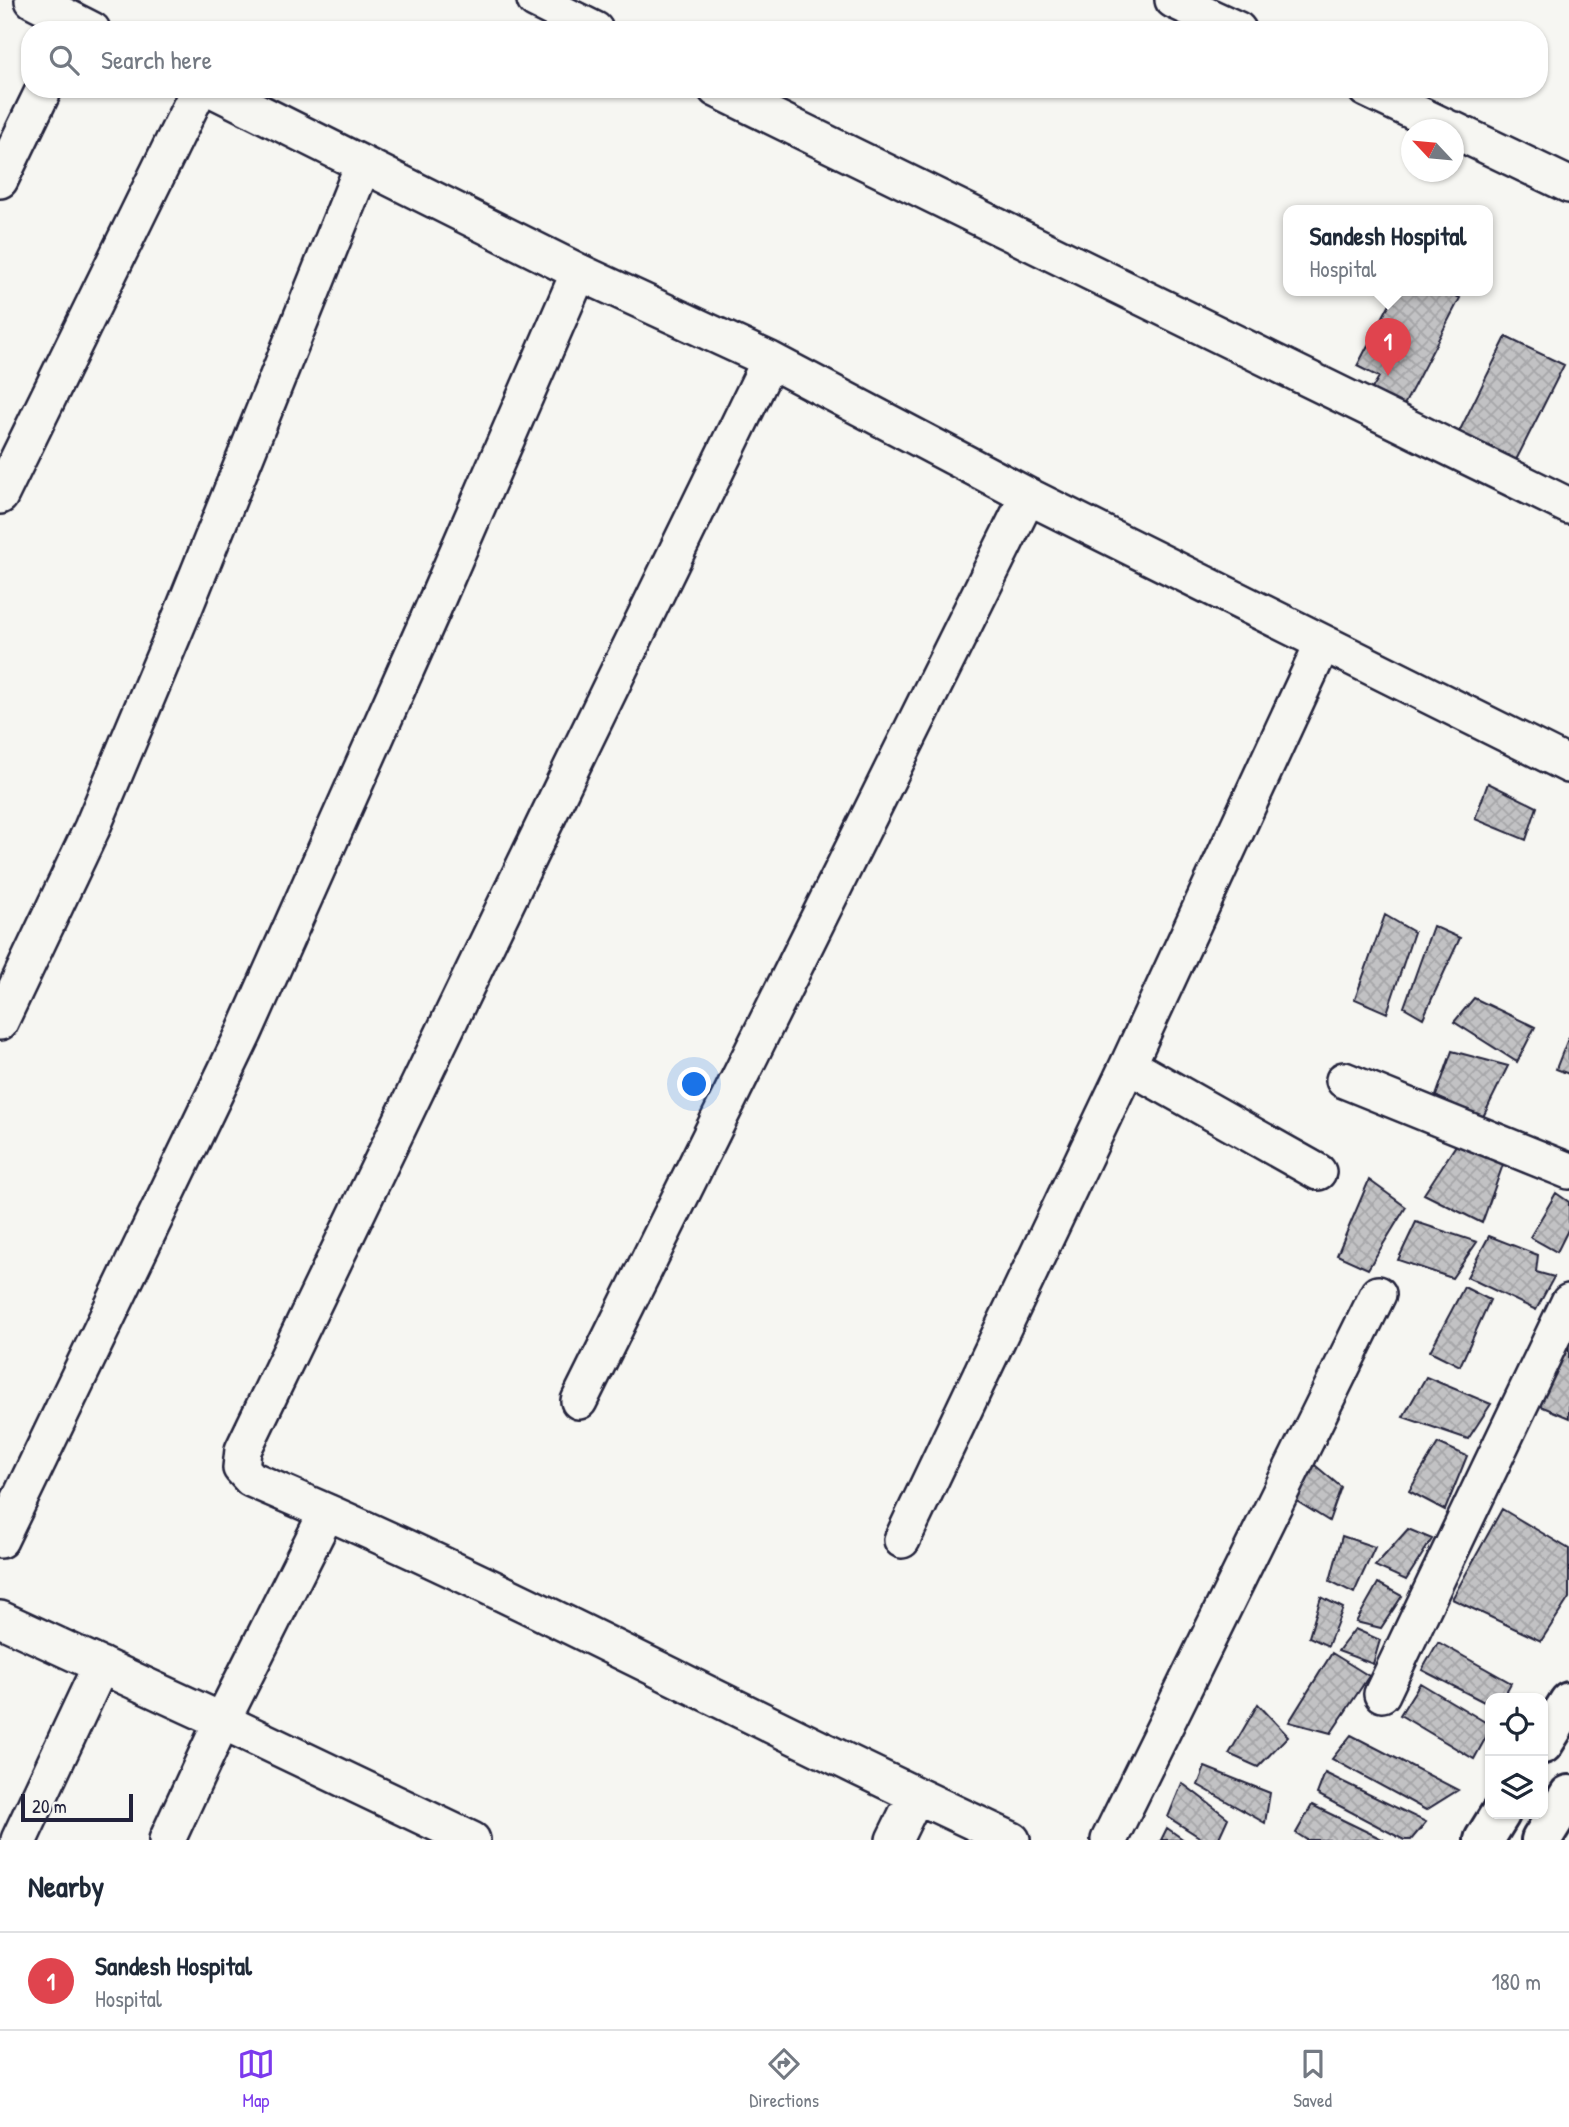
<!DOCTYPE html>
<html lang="en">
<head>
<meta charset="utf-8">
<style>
  body { margin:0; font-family:"Patrick Hand",sans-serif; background:#f6f6f7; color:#1f2937 }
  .controls { position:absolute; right:21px; bottom:21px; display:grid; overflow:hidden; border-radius:14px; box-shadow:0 2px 5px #0004 }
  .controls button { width:63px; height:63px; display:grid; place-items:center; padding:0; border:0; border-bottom:2px solid #e0e1e3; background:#fff; color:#1f2937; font:35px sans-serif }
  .compass { position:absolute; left:1401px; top:119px; width:63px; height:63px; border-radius:50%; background:#fff; box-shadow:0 2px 5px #0004; rotate:296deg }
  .scale { position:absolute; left:21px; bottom:18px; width:112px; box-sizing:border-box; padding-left:7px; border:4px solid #22223b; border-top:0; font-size:19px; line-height:24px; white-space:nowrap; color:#22223b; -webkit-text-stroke:5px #f6f6f2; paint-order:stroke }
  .you { position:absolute; left:695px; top:1085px; width:24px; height:24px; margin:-18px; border:5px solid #fff; border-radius:50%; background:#1a73e8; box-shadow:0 0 0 10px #1a73e833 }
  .badge { display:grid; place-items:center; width:46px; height:46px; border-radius:50%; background:#7c3aed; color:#fff; font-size:23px; font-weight:700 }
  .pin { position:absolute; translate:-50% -58px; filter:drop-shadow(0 2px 4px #0008) }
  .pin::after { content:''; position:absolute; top:37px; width:24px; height:21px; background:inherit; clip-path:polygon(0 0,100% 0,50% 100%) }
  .popup { position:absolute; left:1283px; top:205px; width:210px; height:91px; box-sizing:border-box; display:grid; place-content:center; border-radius:14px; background:#fff; filter:drop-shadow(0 2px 5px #0005); font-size:23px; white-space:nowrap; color:#747a83 }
  .popup b { font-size:26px; color:#1f2937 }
  .popup::after { content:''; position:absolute; left:50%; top:100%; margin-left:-14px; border:14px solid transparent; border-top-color:#fff }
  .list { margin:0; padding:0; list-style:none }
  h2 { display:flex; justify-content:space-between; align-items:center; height:91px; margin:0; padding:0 28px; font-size:30px }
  h2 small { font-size:23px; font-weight:400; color:#747a83 }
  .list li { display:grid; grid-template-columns:46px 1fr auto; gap:21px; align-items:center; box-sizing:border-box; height:98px; padding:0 28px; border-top:2px solid #e0e1e3 }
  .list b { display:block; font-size:26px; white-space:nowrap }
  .list p { margin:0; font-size:23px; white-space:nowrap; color:#747a83 }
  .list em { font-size:23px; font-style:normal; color:#747a83 }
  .icon { flex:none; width:38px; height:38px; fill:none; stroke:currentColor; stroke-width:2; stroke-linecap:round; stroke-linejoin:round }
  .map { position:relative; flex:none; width:1569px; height:1840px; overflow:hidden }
  .search { position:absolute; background:#fff; box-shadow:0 2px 5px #0004; left:21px; right:21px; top:21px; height:77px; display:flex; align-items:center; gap:18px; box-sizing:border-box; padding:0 24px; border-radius:28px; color:#747a83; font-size:26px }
  .sheet { height:189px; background:#fff }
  nav { display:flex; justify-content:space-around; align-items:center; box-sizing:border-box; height:98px; border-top:2px solid #e0e1e3; background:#fff; font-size:19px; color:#747a83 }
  nav a { display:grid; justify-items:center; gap:4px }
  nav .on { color:#7c3aed }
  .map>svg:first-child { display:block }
  .building { fill:url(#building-cross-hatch); stroke:#22223b; stroke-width:2 }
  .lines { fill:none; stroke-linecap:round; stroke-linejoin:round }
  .street-casing { stroke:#22223b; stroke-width:40 }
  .secondary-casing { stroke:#22223b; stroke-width:44 }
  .street { stroke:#f6f6f2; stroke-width:35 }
  .secondary { stroke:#f6f6f2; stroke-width:38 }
</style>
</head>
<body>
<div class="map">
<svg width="1569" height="1840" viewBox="0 0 1569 1840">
  <defs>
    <pattern id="building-cross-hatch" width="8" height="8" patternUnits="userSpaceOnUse" patternTransform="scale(1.75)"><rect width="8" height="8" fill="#c2c2c4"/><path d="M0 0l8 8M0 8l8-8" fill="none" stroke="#a6a6a9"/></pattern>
  </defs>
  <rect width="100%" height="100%" fill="#f6f6f2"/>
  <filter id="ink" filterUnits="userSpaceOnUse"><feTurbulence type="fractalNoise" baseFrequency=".0143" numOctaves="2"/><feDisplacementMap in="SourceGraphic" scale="14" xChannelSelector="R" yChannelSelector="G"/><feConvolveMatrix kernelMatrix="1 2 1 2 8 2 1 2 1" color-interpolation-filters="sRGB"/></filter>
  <g filter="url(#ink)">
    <path class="building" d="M1397 290H1445L1460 298 1402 409 1370 392 1379 377 1357 366Z
      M1506 337 1564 365 1512 468 1455 440Z
      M1488 783 1537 807 1526 840 1475 819Z
      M1385 915 1414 932 1387 1013 1355 999Z
      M1433 926 1460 938 1423 1018 1404 1007Z
      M1474 998 1535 1027 1517 1062 1454 1022Z
      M1569 1036V1074L1556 1069Z
      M1452 1051 1508 1066 1481 1121 1436 1096Z
      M1460 1139 1505 1159 1482 1223 1424 1194Z
      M1369 1180 1406 1207 1368 1269 1337 1255Z
      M1556 1193 1569 1202V1228L1557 1252 1530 1237Z
      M1416 1222 1477 1242 1452 1278 1398 1260Z
      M1489 1236 1538 1255 1536 1272 1554 1277 1536 1310 1467 1277Z
      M1464 1287 1490 1300 1460 1366 1430 1351Z
      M1567 1345 1569 1346V1418L1538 1405Z
      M1426 1377 1491 1404 1468 1439 1403 1417Z
      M1438 1443 1467 1456 1445 1510 1409 1491Z
      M1310 1461 1341 1487 1329 1521 1295 1500Z
      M1502 1509 1569 1549V1598L1541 1641 1452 1599Z
      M1408 1529 1432 1539 1406 1580 1375 1566Z
      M1342 1536 1375 1547 1354 1593 1330 1581Z
      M1378 1583 1402 1596 1381 1628 1356 1622Z
      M1321 1597 1343 1608 1328 1646 1309 1637Z
      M1355 1629 1380 1640 1373 1664 1338 1651Z
      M1438 1642 1511 1683 1503 1698H1490V1705L1422 1670Z
      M1332 1653 1369 1676 1331 1733 1289 1722Z
      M1420 1683 1490 1725V1730L1474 1759 1400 1715Z
      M1258 1704 1288 1736 1258 1767 1229 1754Z
      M1351 1735 1458 1790 1426 1810 1332 1759Z
      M1205 1767 1270 1793 1265 1823 1198 1785Z
      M1325 1773 1426 1822 1411 1840H1404L1317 1794Z
      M1182 1783 1228 1818 1218 1840H1204L1168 1817Z
      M1312 1805 1384 1840H1307L1296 1833Z
      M1167 1828 1184 1840H1161Z"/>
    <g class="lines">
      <g class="street-casing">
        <path id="street" d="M33 0 92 30
          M535 0 595 30
          M1173 0 1238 30
          M212 89 579 272 770 360 1028 496 1569 765
          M716 89 1569 506
          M1366 89 1452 130
          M1454 130 1569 185
          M0 180 44 89
          M0 496 199 89
          M0 1022 92 828 184 609 363 165
          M1128 1065 1318 1172
          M1344 1080 1569 1171
          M579 1401 1028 496
          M327 1512 251 1479 241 1468 243 1450 565 781 770 360
          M0 1540 244 1033 432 611 579 272
          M902 1540 1128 1065 1323 643
          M0 1619 222 1721 472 1840
          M1382 1694 1569 1302
          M19 1840 101 1665
          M167 1840 222 1721 327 1512C526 1600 719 1702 916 1795
          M894 1840 916 1795 1012 1840
          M1109 1840 1378 1294"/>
      </g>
      <g class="secondary-casing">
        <path id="secondary" d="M1543 1744 1569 1702
          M1484 1840 1500 1814
          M1541 1840 1569 1795"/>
      </g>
      <use href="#street" class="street"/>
      <use href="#secondary" class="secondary"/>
    </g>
  </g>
</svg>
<div class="controls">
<button><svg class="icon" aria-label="locate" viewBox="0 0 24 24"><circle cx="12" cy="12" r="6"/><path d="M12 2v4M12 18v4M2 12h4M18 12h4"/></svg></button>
<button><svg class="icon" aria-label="layers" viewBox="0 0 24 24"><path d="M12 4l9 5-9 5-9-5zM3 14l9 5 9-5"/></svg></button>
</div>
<svg class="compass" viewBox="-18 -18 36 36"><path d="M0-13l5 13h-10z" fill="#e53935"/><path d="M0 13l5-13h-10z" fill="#747a83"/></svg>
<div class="scale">20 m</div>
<div class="you"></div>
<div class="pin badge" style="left:1388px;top:376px;background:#e0444e">1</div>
<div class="popup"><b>Sandesh Hospital</b>Hospital</div>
<div class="search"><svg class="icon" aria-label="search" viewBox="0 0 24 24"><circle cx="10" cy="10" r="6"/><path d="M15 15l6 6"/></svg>Search here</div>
</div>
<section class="sheet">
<h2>Nearby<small></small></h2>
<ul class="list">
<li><span class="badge" style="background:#e0444e">1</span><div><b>Sandesh Hospital</b><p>Hospital</p></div><em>180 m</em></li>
</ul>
</section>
<nav>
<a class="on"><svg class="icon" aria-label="map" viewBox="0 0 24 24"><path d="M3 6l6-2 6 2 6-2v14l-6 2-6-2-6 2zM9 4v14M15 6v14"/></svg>Map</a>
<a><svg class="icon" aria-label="directions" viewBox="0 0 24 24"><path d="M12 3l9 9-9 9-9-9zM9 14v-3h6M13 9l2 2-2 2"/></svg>Directions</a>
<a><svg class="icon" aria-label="saved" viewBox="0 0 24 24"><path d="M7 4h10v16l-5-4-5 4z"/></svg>Saved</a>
</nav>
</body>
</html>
